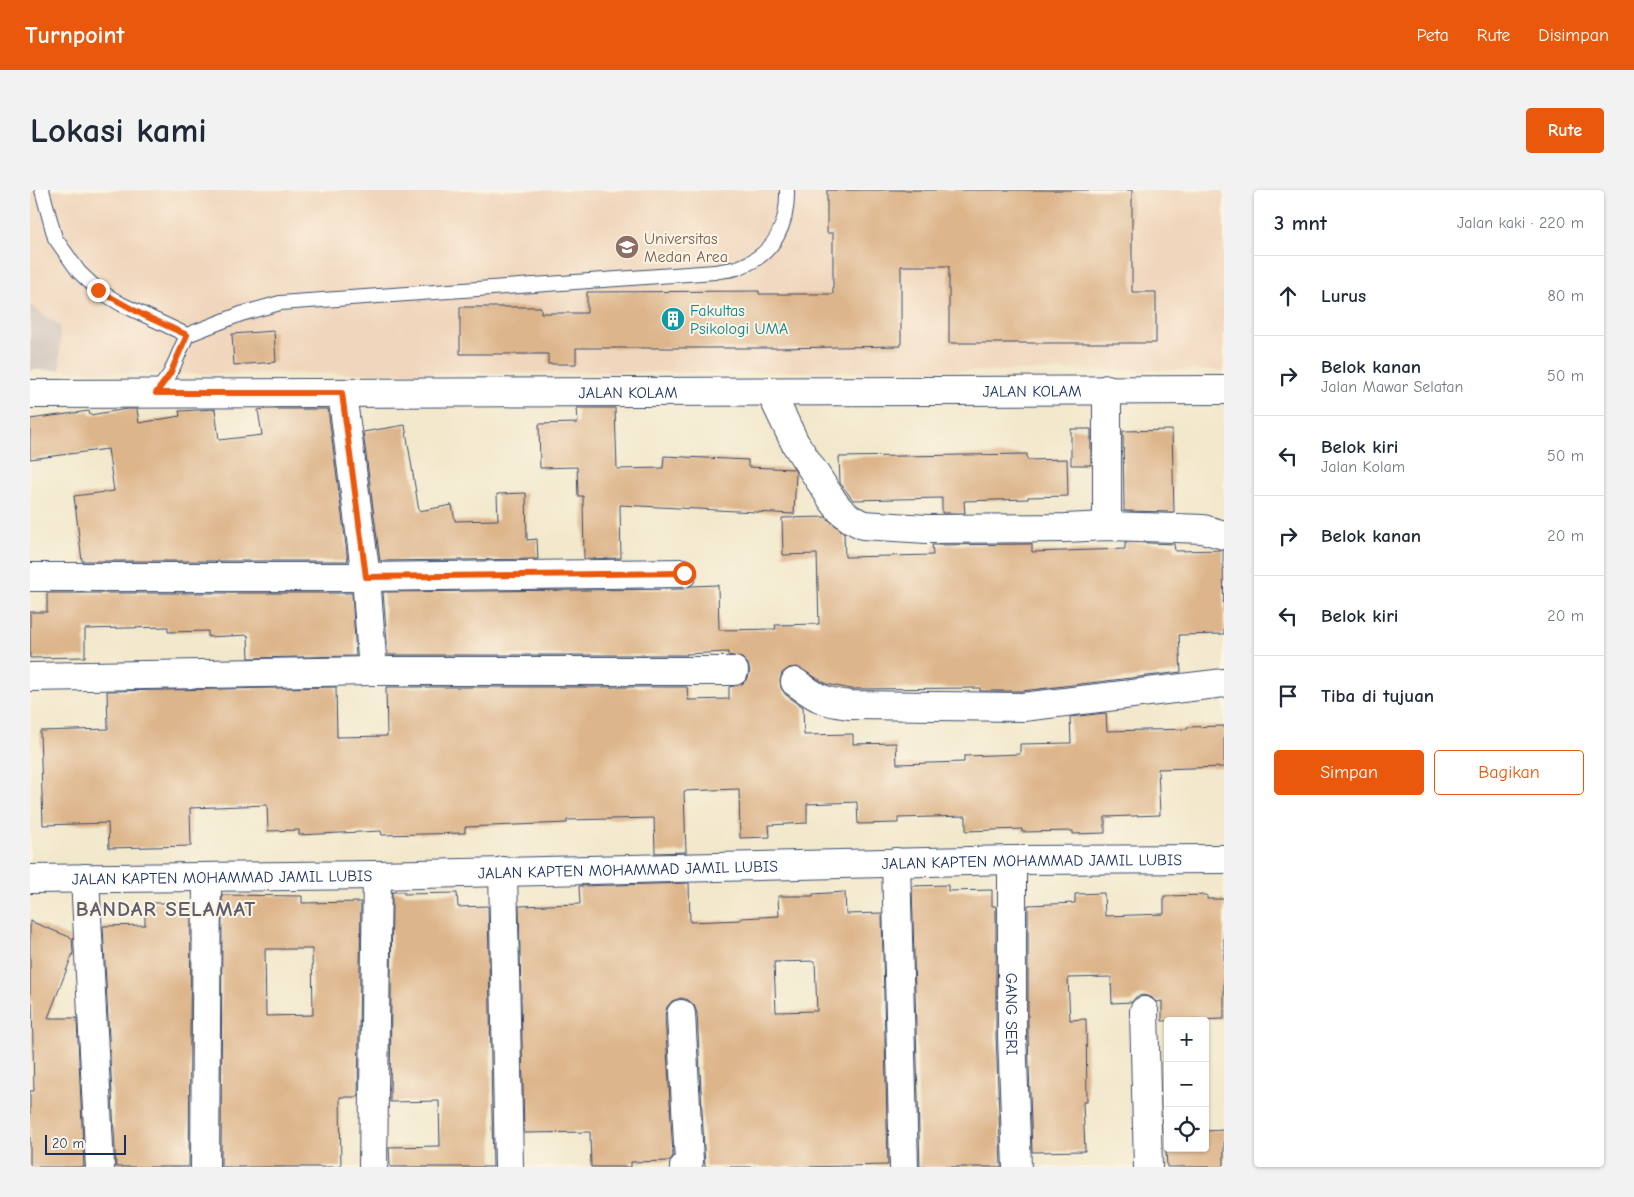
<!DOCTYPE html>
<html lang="id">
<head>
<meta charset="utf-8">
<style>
  body { margin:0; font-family:"Comic Neue",sans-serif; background:#f2f2f3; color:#1f2937 }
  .controls { position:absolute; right:15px; bottom:15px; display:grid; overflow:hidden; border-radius:5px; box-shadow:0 1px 4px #0004 }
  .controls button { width:45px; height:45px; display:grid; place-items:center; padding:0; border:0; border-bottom:1px solid #e0e1e3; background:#fff; color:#1f2937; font:25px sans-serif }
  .scale { position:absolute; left:15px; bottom:12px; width:81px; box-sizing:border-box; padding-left:5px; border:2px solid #1b2f5e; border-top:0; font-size:14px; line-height:18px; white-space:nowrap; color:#1b2f5e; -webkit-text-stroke:4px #fcf5e5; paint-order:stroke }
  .stop { position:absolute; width:15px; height:15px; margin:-11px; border:4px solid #ea580c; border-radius:50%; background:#fff }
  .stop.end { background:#ea580c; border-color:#fff; box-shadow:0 1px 5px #0008 }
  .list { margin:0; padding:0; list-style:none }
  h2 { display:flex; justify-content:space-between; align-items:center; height:65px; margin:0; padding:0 20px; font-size:21px }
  h2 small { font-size:16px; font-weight:400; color:#747a83 }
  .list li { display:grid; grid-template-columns:32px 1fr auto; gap:15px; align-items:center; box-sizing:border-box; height:80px; padding:0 20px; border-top:1px solid #e0e1e3 }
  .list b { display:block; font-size:19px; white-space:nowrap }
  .list p { margin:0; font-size:16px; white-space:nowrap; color:#747a83 }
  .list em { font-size:16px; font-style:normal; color:#747a83 }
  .actions { display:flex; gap:10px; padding:15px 20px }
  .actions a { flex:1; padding:11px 0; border:1px solid #ea580c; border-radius:5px; text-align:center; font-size:18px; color:#ea580c }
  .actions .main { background:#ea580c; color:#fff }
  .icon { flex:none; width:28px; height:28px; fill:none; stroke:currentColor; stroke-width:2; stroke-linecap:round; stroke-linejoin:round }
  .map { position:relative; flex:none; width:1194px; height:977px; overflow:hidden; border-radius:5px }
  header { display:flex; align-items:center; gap:30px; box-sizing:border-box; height:70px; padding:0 25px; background:#ea580c; color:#fff }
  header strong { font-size:24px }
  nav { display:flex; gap:28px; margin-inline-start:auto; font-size:18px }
  .intro { display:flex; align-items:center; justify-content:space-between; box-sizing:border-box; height:120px; padding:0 30px }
  h1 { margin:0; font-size:35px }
  .button { padding:12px 22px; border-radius:5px; background:#ea580c; color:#fff; font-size:18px; font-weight:700 }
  main { display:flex; gap:30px; padding:0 30px }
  aside { flex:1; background:#fff; border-radius:5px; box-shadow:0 1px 4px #0004 }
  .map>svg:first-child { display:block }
  .built { fill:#f0d6bc }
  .industrial { fill:#cec2b9 }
  .building { fill:#ddb58b; fill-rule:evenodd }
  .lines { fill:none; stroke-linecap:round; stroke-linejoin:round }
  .lane-casing { stroke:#3b4b6e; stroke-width:16 }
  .street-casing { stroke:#3b4b6e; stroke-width:30 }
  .lane { stroke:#fff; stroke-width:14 }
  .street { stroke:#fff; stroke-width:28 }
  .route { stroke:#ea580c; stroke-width:6 }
  .labels { text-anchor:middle; stroke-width:4; stroke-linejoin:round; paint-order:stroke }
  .education-label { font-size:16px; fill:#785e54; stroke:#fcf5e5; text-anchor:start }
  .culture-label { font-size:16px; fill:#0d838f; stroke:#fcf5e5; text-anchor:start }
  .street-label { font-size:16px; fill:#1b2f5e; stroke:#fcf5e5 }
  .district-label { font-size:21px; font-weight:bold; letter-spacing:1px; fill:#5f5e6e; stroke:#fcf5e5 }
</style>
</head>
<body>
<header>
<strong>Turnpoint</strong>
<nav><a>Peta</a><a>Rute</a><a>Disimpan</a></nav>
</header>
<div class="intro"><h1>Lokasi kami</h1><a class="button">Rute</a></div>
<main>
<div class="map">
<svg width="1194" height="977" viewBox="0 0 1194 977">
  <rect width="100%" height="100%" fill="#fcf5e5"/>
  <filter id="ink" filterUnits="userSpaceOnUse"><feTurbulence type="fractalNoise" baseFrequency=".02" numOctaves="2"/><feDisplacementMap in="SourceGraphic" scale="10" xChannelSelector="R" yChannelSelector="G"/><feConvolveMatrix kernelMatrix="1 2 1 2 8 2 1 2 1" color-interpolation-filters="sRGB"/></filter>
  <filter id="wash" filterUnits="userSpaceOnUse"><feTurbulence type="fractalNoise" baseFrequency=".0096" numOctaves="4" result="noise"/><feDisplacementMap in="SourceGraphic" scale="20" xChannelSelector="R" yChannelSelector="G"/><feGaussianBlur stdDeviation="1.12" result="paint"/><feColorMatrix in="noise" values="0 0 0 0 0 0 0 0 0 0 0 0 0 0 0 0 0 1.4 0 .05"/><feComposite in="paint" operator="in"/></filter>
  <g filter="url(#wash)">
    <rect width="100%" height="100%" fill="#f2e8cc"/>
    <path class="built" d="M0 0H1194V180L140 184 30 180V136L0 115Z"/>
    <path class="industrial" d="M0 115 30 136V180H0Z"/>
    <g id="blocks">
      <path class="building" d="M797 0H1102V102H1126V153H919V76H871V156L744 158H546V174H518V164H430V117H511V123H557V102L729 101V104H803V43H797Z
        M244 141 246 172 204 175 202 144Z
        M547 218H585L587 279 633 278 634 266 718 270V277L764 279 766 283 764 324 590 315 591 368 554 369 553 306H548L547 277 510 278 509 234 548 233Z
        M97 219H107L109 233 150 226 149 221 185 219 189 250 232 245 228 220 237 219H298L318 371H52L44 306 84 301 78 259 0 269V229L59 221 60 225Z
        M375 235 389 321 422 315 425 331 468 330 467 304 496 303 497 350 507 349 508 369 350 371 333 242Z
        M1041 239H1061V275H1041Z
        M1142 240 1144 322 1094 321 1093 241Z
        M997 264V270L1037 269 1038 306 998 307V309L934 311 935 323H912V308L823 310 810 293 809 267Z
        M796 327 814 343 815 367 903 365 902 355 1002 354V362L1095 359V352L1144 354 1145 361 1193 360 1194 444 1149 445 1151 482 992 501H950V498L821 499 797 494 767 477 759 478 752 483 750 490 751 498 756 505 773 517 774 545 823 544V554L866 553 867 574 934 572V566L990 564V554L1041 553 1040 527 1076 523 1077 541 1157 539V537L1194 536V577L1128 579 1130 625 1075 627V643L1043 644V641L992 642V639L936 641V626L868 628V633L828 634 827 612 777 614V633L739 635 740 647 710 648 709 599 654 601 656 662 625 663 624 628 537 630V633L435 637V643L352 645 351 641 269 645V640L238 641 237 615 160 618 161 656 79 658 78 633 13 635 10 541 78 539 77 501 306 497 307 547 357 546 356 497H657L658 510 699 509V497L712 494 718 488 720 481 718 474 712 468 698 465V462L656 464 657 465H358L353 402 653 399 661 396 688 395 689 440 746 439 745 435 789 434 787 364 753 365 752 328Z
        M17 403H322L326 466 219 468 218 445 178 447V441L138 442V437L55 439V467L0 468V422H17Z
        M659 693 660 732 711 730V728L749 726 748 706H783V704L815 702 816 724 852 723 858 975 776 977H675L667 823 664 815 658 810 651 808 642 811 637 817 635 825 643 966 640 971 601 972V977H561L560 942 494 943 489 716 550 714 549 696ZM785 771 787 821 746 822 744 772Z
        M918 695V701L962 700V716H966V845L971 977H890L882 696Z
        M362 702H374V704L427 703 428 717 458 716 463 977H360L359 957 410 956 409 911 360 912Z
        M1074 703 1075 726 1134 724V706L1177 705V709H1194V829L1132 831V811L1126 812 1121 807 1113 805 1106 807 1102 812 1082 813 1081 787 1038 788 1040 830 1056 829 1057 912H1053L1055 961 1002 962 998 845V715L1045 713V704Z
        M192 705 272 706V713L331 712 328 907H310L311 977H191ZM235 759H282L283 825 236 826Z
        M115 713H161L159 977H86L73 736 115 735Z
        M0 731 42 748 43 763 18 828H47L54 977H0V901H4L2 812 0 811Z
        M1194 940V977H1137L1135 942H1138V958H1175V941Z"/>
    </g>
  </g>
  <g filter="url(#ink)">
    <use href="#blocks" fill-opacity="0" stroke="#3b4b6e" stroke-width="1"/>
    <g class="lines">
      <g class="lane-casing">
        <path id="lane" d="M12 0 25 48 49 82 68 100 91 114 157 145 211 124 250 113 685 82C694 80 704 80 712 76 745 63 758 34 757 0
          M126 203 140 184 157 145"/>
      </g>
      <g class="street-casing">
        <g id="street">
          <path d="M1077 199V336"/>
          <path d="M740 201 765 253 803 311 810 320 821 329 833 335 897 339 1035 338 1077 336 1146 338 1173 339 1194 345"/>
          <path d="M312 203 336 387 343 481"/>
          <path id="s1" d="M0 204 1194 200"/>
          <path d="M0 387H336L653 383"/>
          <path d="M0 487 343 481H704"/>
          <path d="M765 492C787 508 793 512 820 515L993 517 1194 493"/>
          <path id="s2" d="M982 670V845L987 977"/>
          <path d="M866 672 874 977"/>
          <path d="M473 681 479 977"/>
          <path d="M55 688 70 977"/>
          <path id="s3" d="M0 689 347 685 982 670 1194 669"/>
          <path d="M1114 821 1118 977"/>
          <path d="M651 824 659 971 657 976 654 977"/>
          <path d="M175 977 177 687"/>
          <path d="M343 977 347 685"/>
        </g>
      </g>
      <use href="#lane" class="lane"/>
      <use href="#street" class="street"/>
    </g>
  </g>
  <g class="lines" filter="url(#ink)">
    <path class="route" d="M68 100 113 125 157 145 140 184 126 203H312L336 387 654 383"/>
  </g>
  <defs>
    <g id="university-disc" transform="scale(1.25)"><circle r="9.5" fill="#8d6e63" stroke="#fcf5e5"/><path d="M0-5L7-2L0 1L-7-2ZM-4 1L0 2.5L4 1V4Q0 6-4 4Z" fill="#fff"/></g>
    <g id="building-disc" transform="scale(1.25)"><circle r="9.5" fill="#0f9aa8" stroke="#fcf5e5"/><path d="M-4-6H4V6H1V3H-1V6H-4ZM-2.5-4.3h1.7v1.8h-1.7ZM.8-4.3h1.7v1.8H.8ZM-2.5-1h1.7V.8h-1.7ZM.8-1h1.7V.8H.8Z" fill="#fff"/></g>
  </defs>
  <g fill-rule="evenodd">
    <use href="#university-disc" x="597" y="57"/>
    <use href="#building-disc" x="643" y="129"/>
  </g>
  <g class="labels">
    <g class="education-label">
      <text x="614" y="54">Universitas<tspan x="614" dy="18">Medan Area</tspan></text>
    </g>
    <g class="culture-label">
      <text x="660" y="126">Fakultas<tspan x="660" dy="18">Psikologi UMA</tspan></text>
    </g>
    <g class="street-label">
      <text dy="6" stroke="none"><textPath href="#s1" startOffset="1002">JALAN KOLAM</textPath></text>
      <text dy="6" stroke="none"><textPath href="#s1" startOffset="598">JALAN KOLAM</textPath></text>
      <text dy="6" stroke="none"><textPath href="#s3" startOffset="1002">JALAN KAPTEN MOHAMMAD JAMIL LUBIS</textPath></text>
      <text dy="6" stroke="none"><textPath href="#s3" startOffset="598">JALAN KAPTEN MOHAMMAD JAMIL LUBIS</textPath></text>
      <text dy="6" stroke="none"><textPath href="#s3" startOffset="192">JALAN KAPTEN MOHAMMAD JAMIL LUBIS</textPath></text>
      <text dy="6" stroke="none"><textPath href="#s2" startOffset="154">GANG SERI</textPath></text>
    </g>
    <g class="district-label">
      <text x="136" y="726">BANDAR SELAMAT</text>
    </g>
  </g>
</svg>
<div class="controls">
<button>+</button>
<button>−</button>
<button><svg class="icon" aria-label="locate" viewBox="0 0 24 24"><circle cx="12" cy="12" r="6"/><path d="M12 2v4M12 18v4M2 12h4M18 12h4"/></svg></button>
</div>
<div class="scale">20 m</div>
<div class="stop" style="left:654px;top:383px"></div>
<div class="stop end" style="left:68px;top:100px"></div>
</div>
<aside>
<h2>3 mnt<small>Jalan kaki · 220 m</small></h2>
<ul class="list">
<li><svg class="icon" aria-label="ahead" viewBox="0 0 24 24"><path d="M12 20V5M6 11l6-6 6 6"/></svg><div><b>Lurus</b></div><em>80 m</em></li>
<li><svg class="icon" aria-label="right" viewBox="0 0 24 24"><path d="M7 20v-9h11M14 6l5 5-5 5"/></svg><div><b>Belok kanan</b><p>Jalan Mawar Selatan</p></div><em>50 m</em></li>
<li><svg class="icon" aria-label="left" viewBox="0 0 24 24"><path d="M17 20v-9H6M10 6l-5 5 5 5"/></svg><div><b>Belok kiri</b><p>Jalan Kolam</p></div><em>50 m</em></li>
<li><svg class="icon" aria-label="right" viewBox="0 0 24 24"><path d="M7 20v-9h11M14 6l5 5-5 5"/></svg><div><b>Belok kanan</b></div><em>20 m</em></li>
<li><svg class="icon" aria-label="left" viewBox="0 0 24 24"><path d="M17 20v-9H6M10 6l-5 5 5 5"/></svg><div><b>Belok kiri</b></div><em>20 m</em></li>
<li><svg class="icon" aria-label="arrive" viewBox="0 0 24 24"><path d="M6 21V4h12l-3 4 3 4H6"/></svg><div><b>Tiba di tujuan</b></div></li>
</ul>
<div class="actions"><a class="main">Simpan</a><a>Bagikan</a></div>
</aside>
</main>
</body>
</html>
